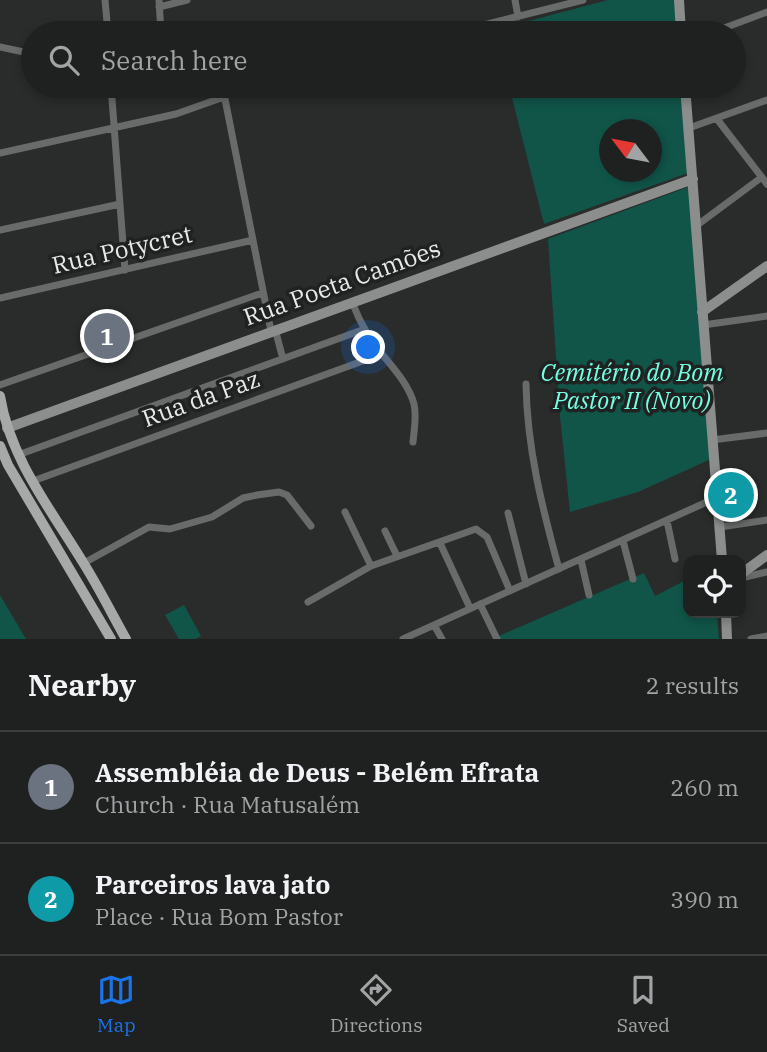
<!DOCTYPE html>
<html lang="en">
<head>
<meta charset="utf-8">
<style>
  body { margin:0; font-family:"IBM Plex Serif",serif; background:#2c2e2d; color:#f1f3f6 }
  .controls { position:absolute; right:21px; bottom:21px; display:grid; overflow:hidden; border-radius:14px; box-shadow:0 4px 10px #0003 }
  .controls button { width:63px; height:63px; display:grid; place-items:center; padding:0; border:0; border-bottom:2px solid #3c3e3e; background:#1f2120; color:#f1f3f6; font:35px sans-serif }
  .compass { position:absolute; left:599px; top:119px; width:63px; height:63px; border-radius:50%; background:#1f2120; box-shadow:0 4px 10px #0003; rotate:302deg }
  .you { position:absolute; left:369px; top:348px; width:24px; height:24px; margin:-18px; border:5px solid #fff; border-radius:50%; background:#1a73e8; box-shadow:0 0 0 10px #1a73e833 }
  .badge { display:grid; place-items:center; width:46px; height:46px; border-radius:50%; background:#1a73e8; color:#fff; font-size:23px; font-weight:700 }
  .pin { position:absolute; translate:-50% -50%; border:4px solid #fff; box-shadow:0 2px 7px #0006 }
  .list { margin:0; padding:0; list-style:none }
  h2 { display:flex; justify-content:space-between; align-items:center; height:91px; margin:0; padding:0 28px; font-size:30px }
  h2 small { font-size:23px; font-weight:400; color:#a1a3a5 }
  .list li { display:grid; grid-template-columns:46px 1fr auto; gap:21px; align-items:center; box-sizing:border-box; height:112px; padding:0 28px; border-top:2px solid #3c3e3e }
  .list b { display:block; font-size:26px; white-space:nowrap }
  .list p { margin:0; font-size:23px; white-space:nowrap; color:#a1a3a5 }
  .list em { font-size:23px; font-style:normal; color:#a1a3a5 }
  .icon { flex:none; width:38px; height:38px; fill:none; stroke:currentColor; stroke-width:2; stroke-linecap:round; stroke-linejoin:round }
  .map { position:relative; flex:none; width:767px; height:639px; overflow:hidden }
  .search { position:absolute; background:#1f2120; box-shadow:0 4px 10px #0003; left:21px; right:21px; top:21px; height:77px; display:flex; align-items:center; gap:18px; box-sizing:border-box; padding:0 24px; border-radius:38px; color:#a1a3a5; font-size:26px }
  .sheet { height:315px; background:#1f2120 }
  nav { display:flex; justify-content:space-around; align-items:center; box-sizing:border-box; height:98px; border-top:2px solid #3c3e3e; background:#1f2120; font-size:19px; color:#a1a3a5 }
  nav a { display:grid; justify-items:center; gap:4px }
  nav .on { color:#1a73e8 }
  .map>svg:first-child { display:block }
  .green { fill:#115549; fill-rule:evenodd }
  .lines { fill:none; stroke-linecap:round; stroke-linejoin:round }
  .street { stroke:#696a6a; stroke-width:7 }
  .secondary { stroke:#8b8e8d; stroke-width:10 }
  .primary { stroke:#a6a9a8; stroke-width:10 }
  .labels { text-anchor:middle; stroke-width:7; stroke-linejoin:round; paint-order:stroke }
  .street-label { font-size:24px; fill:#e8eae9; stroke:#1f2221 }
  .park-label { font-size:24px; font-style:italic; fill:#74fee3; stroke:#1f2221 }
</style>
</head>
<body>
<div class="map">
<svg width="767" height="639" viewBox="0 0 767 639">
  <rect width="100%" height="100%" fill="#292c2b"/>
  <path class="green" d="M608 0H677L679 33H496L495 30Z
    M509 86H682L688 173 544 224ZM610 130H652V172H610Z
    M691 186 711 459 638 492 570 512 560 416 548 239Z
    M644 573 655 596 688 579V613H717L719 639H492Z
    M0 595 26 639H0Z
    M184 605 201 636 195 639H179L165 615Z"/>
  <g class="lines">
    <path class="street" d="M105 0 108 33
      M159 0 161 33
      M515 0 518 17
      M159 7 187 0
      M452 33 583 0
      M711 33 767 12
      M0 47 33 54
      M111 86 125 270
      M207 86 227 89 245 86
      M223 89 271 331
      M717 119 767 184
      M689 128 767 100
      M0 153 176 114 224 97
      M696 226 762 177
      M0 230 120 204
      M0 298 253 240
      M352 302C359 320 369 339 382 354 394 369 409 385 414 404 417 417 414 430 413 442
      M703 325 767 316
      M275 329 283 359
      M526 384C527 448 542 507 559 569
      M0 385 262 293
      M712 440 767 433
      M18 455 365 329
      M33 481 382 354
      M345 512 371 566
      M508 513 526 584
      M667 521 675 559
      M720 527 767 520
      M385 531 397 556
      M623 541 633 579
      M440 543 470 608
      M581 560 589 595
      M84 563 149 527 170 529 212 517 243 498 257 495 279 492 287 495 311 526
      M741 578 767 572
      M308 602 371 566 476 529 487 537 510 591
      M480 604 497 639
      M434 625 442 639
      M403 639 718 497
      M751 639 767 636"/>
    <path class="secondary" d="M679 0 681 33
      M685 86 722 560
      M702 312 767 266
      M7 428 693 179
      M741 574 767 555
      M726 613 727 639"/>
    <path class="primary" d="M0 396C10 459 52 511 84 564 99 588 112 614 126 639
      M0 446 8 465 111 639"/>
  </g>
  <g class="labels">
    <g class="street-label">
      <text transform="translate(122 250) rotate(-13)" y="8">Rua Potycret</text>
      <text transform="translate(342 283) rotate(-20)" y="8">Rua Poeta Camões</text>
      <text transform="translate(201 399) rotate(-20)" y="8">Rua da Paz</text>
    </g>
    <g class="park-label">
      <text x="632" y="381">Cemitério do Bom<tspan x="632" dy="28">Pastor II (Novo)</tspan></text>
    </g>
  </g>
</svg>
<div class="controls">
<button><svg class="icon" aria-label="locate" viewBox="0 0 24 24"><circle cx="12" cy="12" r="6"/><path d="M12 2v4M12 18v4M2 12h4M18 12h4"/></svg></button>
</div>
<svg class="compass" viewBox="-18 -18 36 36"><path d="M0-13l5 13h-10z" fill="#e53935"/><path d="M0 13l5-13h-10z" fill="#a1a3a5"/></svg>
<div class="you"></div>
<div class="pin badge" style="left:107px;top:336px;background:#6b7280">1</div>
<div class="pin badge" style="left:731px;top:495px;background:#0f9aa8">2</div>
<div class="search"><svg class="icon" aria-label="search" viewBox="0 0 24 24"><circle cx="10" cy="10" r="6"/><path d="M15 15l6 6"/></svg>Search here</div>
</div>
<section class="sheet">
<h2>Nearby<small>2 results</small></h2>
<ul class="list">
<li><span class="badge" style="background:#6b7280">1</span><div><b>Assembléia de Deus - Belém Efrata</b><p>Church · Rua Matusalém</p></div><em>260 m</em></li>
<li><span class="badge" style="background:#0f9aa8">2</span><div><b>Parceiros lava jato</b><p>Place · Rua Bom Pastor</p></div><em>390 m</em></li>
</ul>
</section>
<nav>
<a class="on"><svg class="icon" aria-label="map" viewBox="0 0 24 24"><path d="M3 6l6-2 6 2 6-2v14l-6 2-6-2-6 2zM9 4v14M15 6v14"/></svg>Map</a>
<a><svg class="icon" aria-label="directions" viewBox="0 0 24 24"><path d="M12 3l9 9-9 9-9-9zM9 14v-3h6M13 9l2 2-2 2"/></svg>Directions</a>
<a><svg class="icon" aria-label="saved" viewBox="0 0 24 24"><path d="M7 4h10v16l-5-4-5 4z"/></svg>Saved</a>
</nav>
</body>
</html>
